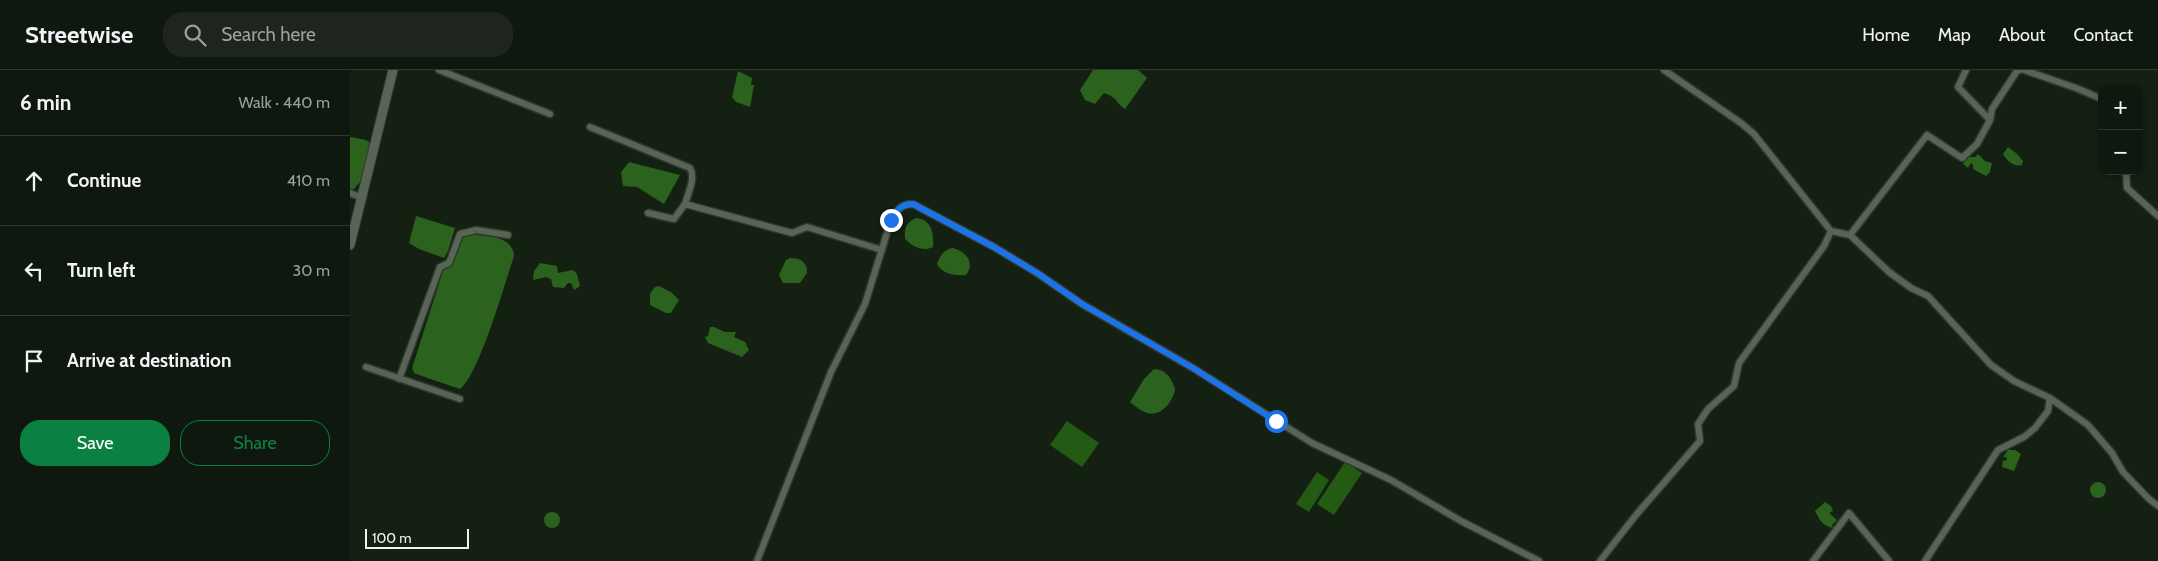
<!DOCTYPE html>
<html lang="en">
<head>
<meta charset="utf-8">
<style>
  body { margin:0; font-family:Cabin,sans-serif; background:#1d251c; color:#f1f3f6 }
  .controls { position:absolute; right:15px; top:15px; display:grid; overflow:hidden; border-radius:10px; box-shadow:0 2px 8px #0003 }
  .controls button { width:45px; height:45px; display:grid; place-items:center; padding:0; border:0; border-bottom:1px solid #2f372e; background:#0f180e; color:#f1f3f6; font:25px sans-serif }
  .scale { position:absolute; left:15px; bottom:12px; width:104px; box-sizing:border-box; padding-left:5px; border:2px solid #eef6ec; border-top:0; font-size:14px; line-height:18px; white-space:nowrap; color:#eef6ec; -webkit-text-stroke:4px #142012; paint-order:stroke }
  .stop { position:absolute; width:15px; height:15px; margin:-11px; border:4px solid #1a73e8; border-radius:50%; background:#fff }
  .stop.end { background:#1a73e8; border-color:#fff; box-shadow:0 1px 5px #0008 }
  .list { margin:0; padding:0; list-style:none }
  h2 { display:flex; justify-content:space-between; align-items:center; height:65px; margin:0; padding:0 20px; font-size:21px }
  h2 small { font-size:16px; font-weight:400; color:#9ba09e }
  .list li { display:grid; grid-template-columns:32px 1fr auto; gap:15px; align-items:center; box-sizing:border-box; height:90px; padding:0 20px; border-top:1px solid #2f372e }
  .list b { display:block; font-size:19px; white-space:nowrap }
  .list em { font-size:16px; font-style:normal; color:#9ba09e }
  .actions { display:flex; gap:10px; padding:15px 20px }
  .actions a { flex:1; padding:11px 0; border:1px solid #0b8043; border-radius:20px; text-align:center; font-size:18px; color:#0b8043 }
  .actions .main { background:#0b8043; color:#fff }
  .icon { flex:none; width:28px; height:28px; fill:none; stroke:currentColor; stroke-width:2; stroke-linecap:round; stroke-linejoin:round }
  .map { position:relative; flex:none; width:1808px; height:491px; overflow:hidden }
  header { display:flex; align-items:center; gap:30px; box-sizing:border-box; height:70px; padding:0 25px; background:#0f180e; border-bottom:1px solid #2f372e }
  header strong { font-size:24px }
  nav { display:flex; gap:28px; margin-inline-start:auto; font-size:18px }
  .search { width:350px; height:45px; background:#1d251c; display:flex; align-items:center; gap:12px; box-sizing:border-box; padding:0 18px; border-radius:20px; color:#9ba09e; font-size:19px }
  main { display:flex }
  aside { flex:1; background:#0f180e }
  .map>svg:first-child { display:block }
  .forest { fill:#235b15 }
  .water { fill:#2b621e }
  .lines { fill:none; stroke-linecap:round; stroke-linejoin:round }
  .street-casing { stroke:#313830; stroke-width:9 }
  .secondary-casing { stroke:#313830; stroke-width:11 }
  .street { stroke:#586555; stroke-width:6 }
  .secondary { stroke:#586555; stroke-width:9 }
  .route { stroke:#1a73e8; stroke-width:6 }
</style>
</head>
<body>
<header>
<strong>Streetwise</strong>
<div class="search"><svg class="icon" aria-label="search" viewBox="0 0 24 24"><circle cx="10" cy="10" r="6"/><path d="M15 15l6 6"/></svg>Search here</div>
<nav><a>Home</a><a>Map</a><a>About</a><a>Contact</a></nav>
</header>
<main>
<aside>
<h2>6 min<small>Walk · 440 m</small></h2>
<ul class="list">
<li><svg class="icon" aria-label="ahead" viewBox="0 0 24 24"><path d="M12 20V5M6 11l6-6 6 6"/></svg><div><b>Continue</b></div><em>410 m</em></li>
<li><svg class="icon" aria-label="left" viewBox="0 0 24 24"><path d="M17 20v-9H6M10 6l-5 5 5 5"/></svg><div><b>Turn left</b></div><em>30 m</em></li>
<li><svg class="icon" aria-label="arrive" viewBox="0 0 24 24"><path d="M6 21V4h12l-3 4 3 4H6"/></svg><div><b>Arrive at destination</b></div></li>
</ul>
<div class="actions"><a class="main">Save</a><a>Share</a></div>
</aside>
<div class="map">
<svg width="1808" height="491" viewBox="0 0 1808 491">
  <rect width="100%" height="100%" fill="#142012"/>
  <path class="forest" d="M717 351 749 373 732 397 700 375Z
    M995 392 1012 403 984 445 967 434Z
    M967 402 979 410 959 442 946 434Z"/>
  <path class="water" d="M743 0H788L797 8 775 39C765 32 768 28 754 23L745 34 735 30 730 20Z
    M388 1 402 8 401 15H404L400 37 386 32 382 27Z
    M0 67 16 70 19 72 20 77 10 112 4 119H0Z
    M1658 77 1666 83 1673 91 1672 95C1664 97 1657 91 1653 84Z
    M1628 84 1635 91 1642 93 1640 102 1636 106 1623 99V95L1621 93 1618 98 1613 94 1617 87H1625Z
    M279 92 330 105 314 134 287 117 273 116 271 102Z
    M66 146 105 158 98 181 94 188 69 179 59 173Z
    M566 148C582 150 584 163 583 177 573 182 563 177 555 169 554 159 556 152 566 148Z
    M114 165C131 165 163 164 164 186 155 213 129 305 110 319L69 305 64 303 62 298 94 198 108 170Z
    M603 178C617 182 625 193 616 205 605 206 592 204 587 194 590 186 594 179 603 178Z
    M440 188C451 188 458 193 457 203L450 213H433L429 205 436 190Z
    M190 193 207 196 208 203 223 200 227 204 230 216 224 220 221 213H218L214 218 203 217 201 209 196 207 183 210 184 201Z
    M309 216 321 222 329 230 321 243H316L300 235V224L305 217Z
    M360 257H364L375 262H386L384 267 395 272 399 280 392 287 358 273 355 267 358 266Z
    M804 299C816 299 822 309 825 319 823 332 811 347 797 343 791 341 785 336 780 332L794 309Z
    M1658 380H1665L1671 384 1664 401 1652 397 1653 390 1655 391 1657 389 1656 387H1653Z
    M1740 420a8 8 0 1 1 16 0a8 8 0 1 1-16 0Z
    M1475 432 1481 436 1483 441 1479 443 1487 450 1482 455 1483 458C1471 455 1470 450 1465 441Z
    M194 450a8 8 0 1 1 16 0a8 8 0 1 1-16 0Z"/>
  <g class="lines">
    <g class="street-casing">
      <path id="street" d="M89 0 200 44
        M1314 0 1391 53 1404 64 1481 161
        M1674 0 1726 18 1752 29
        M1640 50 1642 39 1667 1 1670 0
        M240 57 340 98C346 108 338 123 335 134
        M1776 101 1777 118 1808 146
        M0 123 13 128
        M298 143 324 149 335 134 442 163 457 157 532 180
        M1500 165 1539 202 1561 218 1578 226 1641 295 1664 311 1700 328 1738 355 1762 383 1773 402 1799 429 1808 436
        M16 297 110 329
        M49 309 90 197 99 193 110 164 126 160 158 165
        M407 491 481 302 515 234 541 150C547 140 551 134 563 134L644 177 687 203 732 234 843 298 962 373 1041 410 1111 451 1189 491
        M1250 491 1286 445 1350 371 1348 354 1358 339 1384 316 1389 293 1474 176 1481 161 1500 165 1577 65 1612 88 1627 74 1640 50 1608 17 1616 0
        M1463 491 1499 443 1539 491
        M1575 491 1648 380 1674 367 1685 358 1698 341 1700 328"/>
    </g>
    <g class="secondary-casing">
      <path id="secondary" d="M0 175 43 0"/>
    </g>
    <use href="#street" class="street"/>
    <use href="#secondary" class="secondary"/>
  </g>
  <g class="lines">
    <path class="route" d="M541 150C547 140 551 134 563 134L644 177 687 203 732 234 843 298 926 351"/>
  </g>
</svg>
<div class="controls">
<button>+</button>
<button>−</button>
</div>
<div class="scale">100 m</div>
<div class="stop" style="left:926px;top:351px"></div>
<div class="stop end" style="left:541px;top:150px"></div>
</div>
</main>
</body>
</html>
